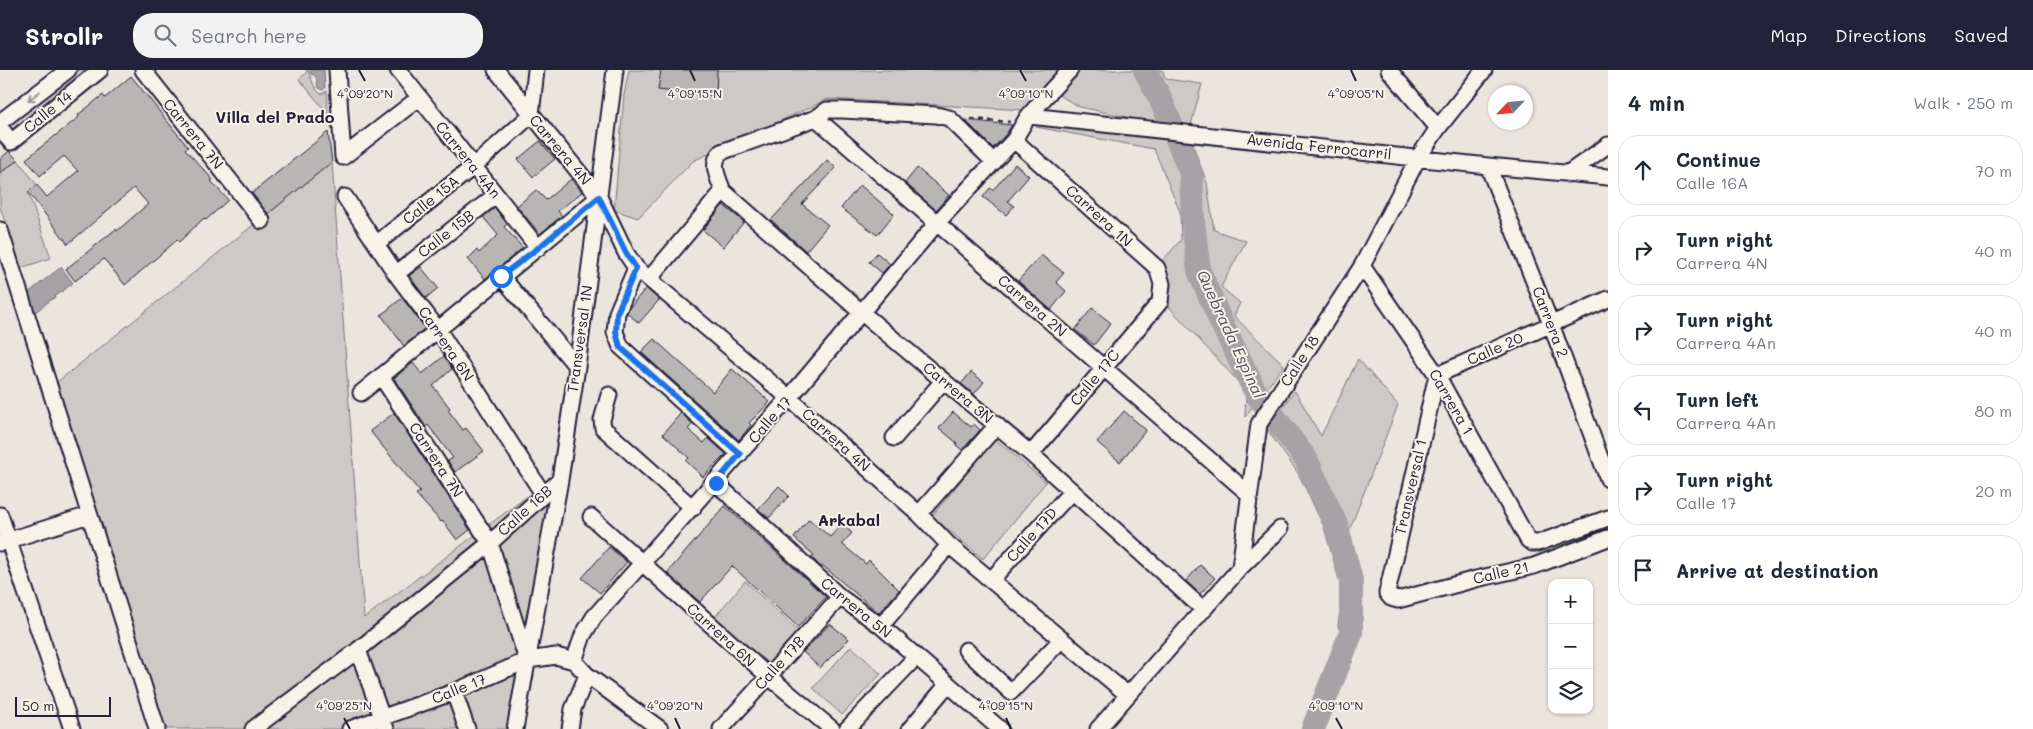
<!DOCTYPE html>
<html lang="en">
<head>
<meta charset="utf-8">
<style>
  body { margin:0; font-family:Mali,sans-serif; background:#f2f2f3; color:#1f2937 }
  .controls { position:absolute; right:15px; bottom:15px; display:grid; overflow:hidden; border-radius:10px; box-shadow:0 1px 4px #0004 }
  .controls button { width:45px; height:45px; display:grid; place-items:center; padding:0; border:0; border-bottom:1px solid #e0e1e3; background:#fff; color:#1f2937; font:25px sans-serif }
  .compass { position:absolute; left:1488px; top:15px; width:45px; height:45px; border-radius:50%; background:#fff; box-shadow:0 1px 4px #0004; rotate:244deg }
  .scale { position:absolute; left:15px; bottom:12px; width:96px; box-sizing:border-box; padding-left:5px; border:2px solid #22223b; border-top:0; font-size:14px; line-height:18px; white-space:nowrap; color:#22223b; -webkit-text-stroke:4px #f7f3e8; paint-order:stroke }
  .stop { position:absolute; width:15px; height:15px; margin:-11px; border:4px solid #1a73e8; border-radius:50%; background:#fff }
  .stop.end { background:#1a73e8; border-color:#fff; box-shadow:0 1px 5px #0008 }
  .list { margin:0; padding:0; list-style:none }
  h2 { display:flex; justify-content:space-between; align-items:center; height:65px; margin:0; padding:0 20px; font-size:21px }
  h2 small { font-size:16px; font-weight:400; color:#747a83 }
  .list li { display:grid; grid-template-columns:32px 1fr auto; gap:15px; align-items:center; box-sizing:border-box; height:70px; margin:0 10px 10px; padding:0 10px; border:1px solid #e0e1e3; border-radius:20px }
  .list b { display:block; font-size:19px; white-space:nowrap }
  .list p { margin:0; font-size:16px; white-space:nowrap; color:#747a83 }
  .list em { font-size:16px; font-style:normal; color:#747a83 }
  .icon { flex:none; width:28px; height:28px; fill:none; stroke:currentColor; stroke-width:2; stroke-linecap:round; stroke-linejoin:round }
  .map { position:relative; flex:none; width:1608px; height:659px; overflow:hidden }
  header { display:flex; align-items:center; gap:30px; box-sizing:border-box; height:70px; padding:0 25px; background:#22223b; color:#fff }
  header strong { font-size:24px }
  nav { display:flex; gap:28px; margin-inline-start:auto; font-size:18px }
  .search { width:350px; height:45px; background:#f2f2f3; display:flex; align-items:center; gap:12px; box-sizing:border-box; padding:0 18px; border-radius:20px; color:#747a83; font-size:19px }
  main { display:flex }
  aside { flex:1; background:#fff }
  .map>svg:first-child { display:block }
  .green { fill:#cdc9c6; stroke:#787680 }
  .water { fill:#a6a3a6; stroke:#716f7b }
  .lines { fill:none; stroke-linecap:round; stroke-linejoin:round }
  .river { stroke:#a6a3a6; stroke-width:24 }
  .building { fill:#b8b6b5; stroke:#22223b }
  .street-casing { stroke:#22223b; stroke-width:19 }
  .path { stroke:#22223b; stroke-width:2.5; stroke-dasharray:5 4; stroke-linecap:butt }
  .street { stroke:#f7f3e8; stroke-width:15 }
  .oneway { stroke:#97959a }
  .route { stroke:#1a73e8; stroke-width:6 }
  .ticks { fill:none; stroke:#22223b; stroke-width:2 }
  .labels { text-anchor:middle; stroke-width:4; stroke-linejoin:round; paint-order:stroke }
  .street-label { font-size:15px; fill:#22223b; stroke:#f7f3e8 }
  .neighbourhood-label { font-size:16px; font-weight:bold; fill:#22223b; stroke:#f7f3e8 }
  .water-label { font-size:16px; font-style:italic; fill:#504f60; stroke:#f7f3e8 }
  .ticks-label { font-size:12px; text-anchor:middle; fill:#22223b; stroke:#f7f3e8; stroke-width:4; stroke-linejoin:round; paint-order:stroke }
</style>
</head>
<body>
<header>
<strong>Strollr</strong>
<div class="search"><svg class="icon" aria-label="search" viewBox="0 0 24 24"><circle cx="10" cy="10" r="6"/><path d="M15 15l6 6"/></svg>Search here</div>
<nav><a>Map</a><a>Directions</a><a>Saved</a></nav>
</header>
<main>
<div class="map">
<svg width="1608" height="659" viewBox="0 0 1608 659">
  <rect width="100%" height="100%" fill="#eae6de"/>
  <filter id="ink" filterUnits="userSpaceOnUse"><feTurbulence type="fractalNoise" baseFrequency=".02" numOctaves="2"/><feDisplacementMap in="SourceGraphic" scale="10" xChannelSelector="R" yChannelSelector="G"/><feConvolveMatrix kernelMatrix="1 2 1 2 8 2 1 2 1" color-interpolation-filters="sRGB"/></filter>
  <g filter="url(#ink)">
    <path class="green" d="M78 0H90L11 64 5 57Z
      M306 0H308C311 8 314 19 321 24L327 21 328 44 299 9 307 2Z
      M629 0H1062L1025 40 828 29 693 91 638 148 614 140 624 25Z
      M1080 0H1162L1166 9 1202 14 1191 55H1164L1080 37 1055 23Z
      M1042 52 1192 72 1207 113 1214 160 1246 171 1221 217 1240 233 1234 246 1284 295 1245 347 1246 320 1170 238 1162 191 1181 170 1180 142 1154 79 1036 57Z
      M18 90 37 115 28 122 51 188 21 198 0 137V103Z
      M332 92 364 548 569 395 515 659H155L46 321Z
      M1358 289 1398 335 1346 469 1362 541 1352 593 1338 556 1342 521 1324 457 1298 403 1266 358 1295 321 1321 366Z
      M995 369 1046 412 983 489 932 446Z
      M745 511 799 562 769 597 714 548Z
      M851 576 881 604 842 645 813 618Z"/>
    <path class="water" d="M310 0H324L325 18 323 20 318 18 316 6 311 4Z
      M61 197 73 213 34 243 28 223Z"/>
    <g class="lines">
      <path class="river" d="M1145 0 1160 28 1191 103 1193 151 1199 201 1222 254 1256 323 1306 389 1337 457 1351 510V563L1313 659"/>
    </g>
    <path class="building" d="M661 0H717L716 26 658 20Z
      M131 6 188 77 185 79 213 110 211 111 228 130 206 150 204 148 179 172 177 170 125 215 104 189 75 211 66 199 116 159 117 161 148 134 134 118 68 174 28 122 37 115 47 127 78 101 64 86 40 106 26 89 79 47 78 45 103 25 105 28Z
      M965 50 1012 55 1006 64 993 78Z
      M328 62 332 92 268 144 252 123Z
      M540 71 555 89 533 107 518 89Z
      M9 81 18 90 0 103V89Z
      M827 90 836 98 802 134 828 155 806 181 771 150Z
      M1015 94 1029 106 1008 131 1014 136 1006 145 983 127 990 118 993 120Z
      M917 98 949 125 936 140 905 113Z
      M571 109 582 122 558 141 562 146 540 164 517 136 536 120 546 130Z
      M860 115 894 144 877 165 841 138Z
      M723 135 744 152 723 177 703 160Z
      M495 138 507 154 504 157 523 178 485 209 468 189 477 180 479 183 498 165 483 147Z
      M877 183 890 194 882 203 869 192Z
      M1041 185 1064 203 1056 212 1066 221 1051 240 1018 211Z
      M421 197 438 218 426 228 409 206Z
      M646 218 659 230 639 253 627 243 630 237Z
      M402 228 425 258 404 276 381 245Z
      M1092 238 1111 253 1094 275 1075 260Z
      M654 269 713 322 732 299 770 332 749 353 751 355 739 370 641 282Z
      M444 286 452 299 433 316 450 338 448 340 463 360 466 358 484 381 455 402 448 391 453 388 428 355 426 357 394 308 413 293 422 304Z
      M971 302 984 312 974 324 961 314Z
      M1124 341 1146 360 1120 392 1097 372Z
      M953 342 971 357 974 354 980 360 962 380 956 375 957 373 939 358Z
      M394 343 470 460 457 470 443 451 441 452 416 424 420 422 370 361Z
      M681 343 693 354 688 359 704 373 708 368 726 384 703 407 686 391 689 388 663 364Z
      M779 416 789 426 769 448 758 439Z
      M725 436 826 527 798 557 732 496 700 532 667 503Z
      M809 449 830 467 842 454 852 463 842 474 866 494 869 490 899 520 879 543 823 496 821 497 812 488 814 485 794 468Z
      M609 477 627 492 600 523 582 508Z
      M1200 495 1215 508 1200 524 1186 511Z
      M830 554 849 569 820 598 803 582Z"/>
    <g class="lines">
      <g class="street-casing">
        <path id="street" d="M143 0 262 151
          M337 0 343 87
          M398 0 538 178
          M496 0 599 127 626 183 636 198 789 328 919 444 949 475 1128 625
          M1389 0 1438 58
          M1030 46 1488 96 1608 107
          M816 48 1249 424
          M0 52 68 0
          M0 57 11 72 100 0
          M1014 70 1157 198 1162 214 1160 232 1031 384
          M343 87 419 28
          M994 92 949 48 936 45 842 40H827L816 48 721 82C710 93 718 108 723 121L861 242 1031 384 1204 540
          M1488 96 1551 254 1608 409
          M1567 104 1608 75
          M345 127 396 204 439 261 543 424
          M0 160 157 659
          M376 174 473 97 531 45 536 0
          M1362 196 1437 305 1528 470 1533 473H1538L1608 448
          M636 198 617 243 615 262 621 277 740 384
          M396 204 496 125
          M501 206 577 297
          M650 208 723 121
          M1608 229 1437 305 1387 523 1391 528 1398 530 1476 509 1534 496 1608 468
          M381 306 490 473 526 587
          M361 323 599 127
          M609 325 602 350 603 358 693 438
          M894 368 943 311
          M716 413 840 527 881 556 1000 659
          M919 444 997 355
          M0 445 72 659
          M591 447 768 606 832 659
          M0 473 89 445
          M1240 498 1259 354 1362 196 1418 88 1438 58 1484 0
          M992 509 1072 421
          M881 556 949 475
          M358 580 386 659
          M966 580 1011 622 1062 569
          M574 591 583 565 594 547 789 328 936 154 1014 70 1027 48 1045 27 1070 0
          M454 622 467 659
          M253 659 358 580 490 473 560 410
          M350 659 454 622 528 590 556 586 574 591 587 605 660 659
          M515 659 560 410 577 297 615 0
          M570 659 573 639 587 605
          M721 659 840 527
          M847 659 915 588
          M910 659 948 614
          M1098 659 1240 498 1280 459"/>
      </g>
      <path class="path" d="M971 49 1010 52"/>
      <use href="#street" class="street"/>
    </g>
    <defs><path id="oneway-shaft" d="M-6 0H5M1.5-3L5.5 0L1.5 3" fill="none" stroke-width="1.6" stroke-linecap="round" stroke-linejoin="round" transform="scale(1.25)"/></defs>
    <use class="oneway" href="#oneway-shaft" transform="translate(34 26) rotate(143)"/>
  </g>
  <g class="lines" filter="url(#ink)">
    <path class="route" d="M501 206 538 178 599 127 626 183 636 198 617 243 616 262 620 277 740 384 716 413"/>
  </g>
  <path class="ticks" d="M359 0 365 11M690 0 695 11M1020 0 1026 11M1351 0 1356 11M344 648 350 659M675 648 680 659M1006 648 1011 659M1336 648 1342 659"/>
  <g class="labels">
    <g class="street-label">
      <text transform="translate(48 42) rotate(-39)" y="5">Calle 14</text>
      <text transform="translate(193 64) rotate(51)" y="5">Carrera 7N</text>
      <text transform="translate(1319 77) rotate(6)" y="5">Avenida Ferrocarril</text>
      <text transform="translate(560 80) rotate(50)" y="5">Carrera 4N</text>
      <text transform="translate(468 90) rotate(51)" y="5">Carrera 4An</text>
      <text transform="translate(431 130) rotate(-39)" y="5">Calle 15A</text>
      <text transform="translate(1099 146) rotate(42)" y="5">Carrera 1N</text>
      <text transform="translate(446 164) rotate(-38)" y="5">Calle 15B</text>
      <text transform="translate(1032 236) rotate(41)" y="5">Carrera 2N</text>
      <text transform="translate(1550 252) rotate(69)" y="5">Carrera 2</text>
      <text transform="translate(580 269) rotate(-82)" y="5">Transversal 1N</text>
      <text transform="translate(446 274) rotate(56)" y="5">Carrera 6N</text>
      <text transform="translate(1495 279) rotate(-24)" y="5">Calle 20</text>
      <text transform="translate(1300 291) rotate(-57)" y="5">Calle 18</text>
      <text transform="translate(1095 308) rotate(-50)" y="5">Calle 17C</text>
      <text transform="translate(958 323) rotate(40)" y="5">Carrera 3N</text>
      <text transform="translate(1451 332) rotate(60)" y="5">Carrera 1</text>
      <text transform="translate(770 350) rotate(-49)" y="5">Calle 17</text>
      <text transform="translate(836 370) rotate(42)" y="5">Carrera 4N</text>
      <text transform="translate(436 390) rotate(57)" y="5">Carrera 7N</text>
      <text transform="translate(1411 417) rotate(-77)" y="5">Transversal 1</text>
      <text transform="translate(525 441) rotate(-42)" y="5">Calle 16B</text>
      <text transform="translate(1032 465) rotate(-48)" y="5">Calle 17D</text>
      <text transform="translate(1501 503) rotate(-13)" y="5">Calle 21</text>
      <text transform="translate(856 538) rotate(39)" y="5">Carrera 5N</text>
      <text transform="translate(721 565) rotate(42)" y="5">Carrera 6N</text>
      <text transform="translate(780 593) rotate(-48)" y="5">Calle 17B</text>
      <text transform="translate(459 619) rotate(-22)" y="5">Calle 17</text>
    </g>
    <g class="neighbourhood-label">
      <text x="275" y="53">Villa del Prado</text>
      <text x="849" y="456">Arkabal</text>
    </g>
    <g class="water-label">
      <text transform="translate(1231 264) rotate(65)" y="6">Quebrada Espinal</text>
    </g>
  </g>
  <g class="ticks-label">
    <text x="365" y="28">4°09'20"N</text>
    <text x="695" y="28">4°09'15"N</text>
    <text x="1026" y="28">4°09'10"N</text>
    <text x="1356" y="28">4°09'05"N</text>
    <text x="344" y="640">4°09'25"N</text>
    <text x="675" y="640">4°09'20"N</text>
    <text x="1006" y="640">4°09'15"N</text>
    <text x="1336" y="640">4°09'10"N</text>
  </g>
</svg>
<div class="controls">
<button>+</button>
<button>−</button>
<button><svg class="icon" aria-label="layers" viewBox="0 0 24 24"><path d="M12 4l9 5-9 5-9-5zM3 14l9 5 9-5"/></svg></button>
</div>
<svg class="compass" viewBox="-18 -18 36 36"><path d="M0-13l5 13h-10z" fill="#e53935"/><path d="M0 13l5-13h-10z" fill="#747a83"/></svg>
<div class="scale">50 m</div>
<div class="stop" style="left:501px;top:206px"></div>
<div class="stop end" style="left:716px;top:413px"></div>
</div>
<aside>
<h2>4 min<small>Walk · 250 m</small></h2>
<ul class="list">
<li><svg class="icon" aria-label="ahead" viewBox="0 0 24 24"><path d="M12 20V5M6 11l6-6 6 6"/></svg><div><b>Continue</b><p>Calle 16A</p></div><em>70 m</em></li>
<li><svg class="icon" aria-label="right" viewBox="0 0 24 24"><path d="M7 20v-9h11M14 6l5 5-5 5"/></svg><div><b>Turn right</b><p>Carrera 4N</p></div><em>40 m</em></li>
<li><svg class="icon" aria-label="right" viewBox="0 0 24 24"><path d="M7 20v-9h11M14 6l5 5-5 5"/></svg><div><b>Turn right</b><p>Carrera 4An</p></div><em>40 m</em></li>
<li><svg class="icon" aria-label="left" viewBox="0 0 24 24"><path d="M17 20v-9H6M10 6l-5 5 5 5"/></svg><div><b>Turn left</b><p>Carrera 4An</p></div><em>80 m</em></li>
<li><svg class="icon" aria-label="right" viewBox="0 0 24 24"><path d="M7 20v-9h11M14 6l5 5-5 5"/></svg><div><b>Turn right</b><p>Calle 17</p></div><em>20 m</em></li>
<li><svg class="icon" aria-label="arrive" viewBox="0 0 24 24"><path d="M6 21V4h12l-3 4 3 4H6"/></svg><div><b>Arrive at destination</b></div></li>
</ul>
</aside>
</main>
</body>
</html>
